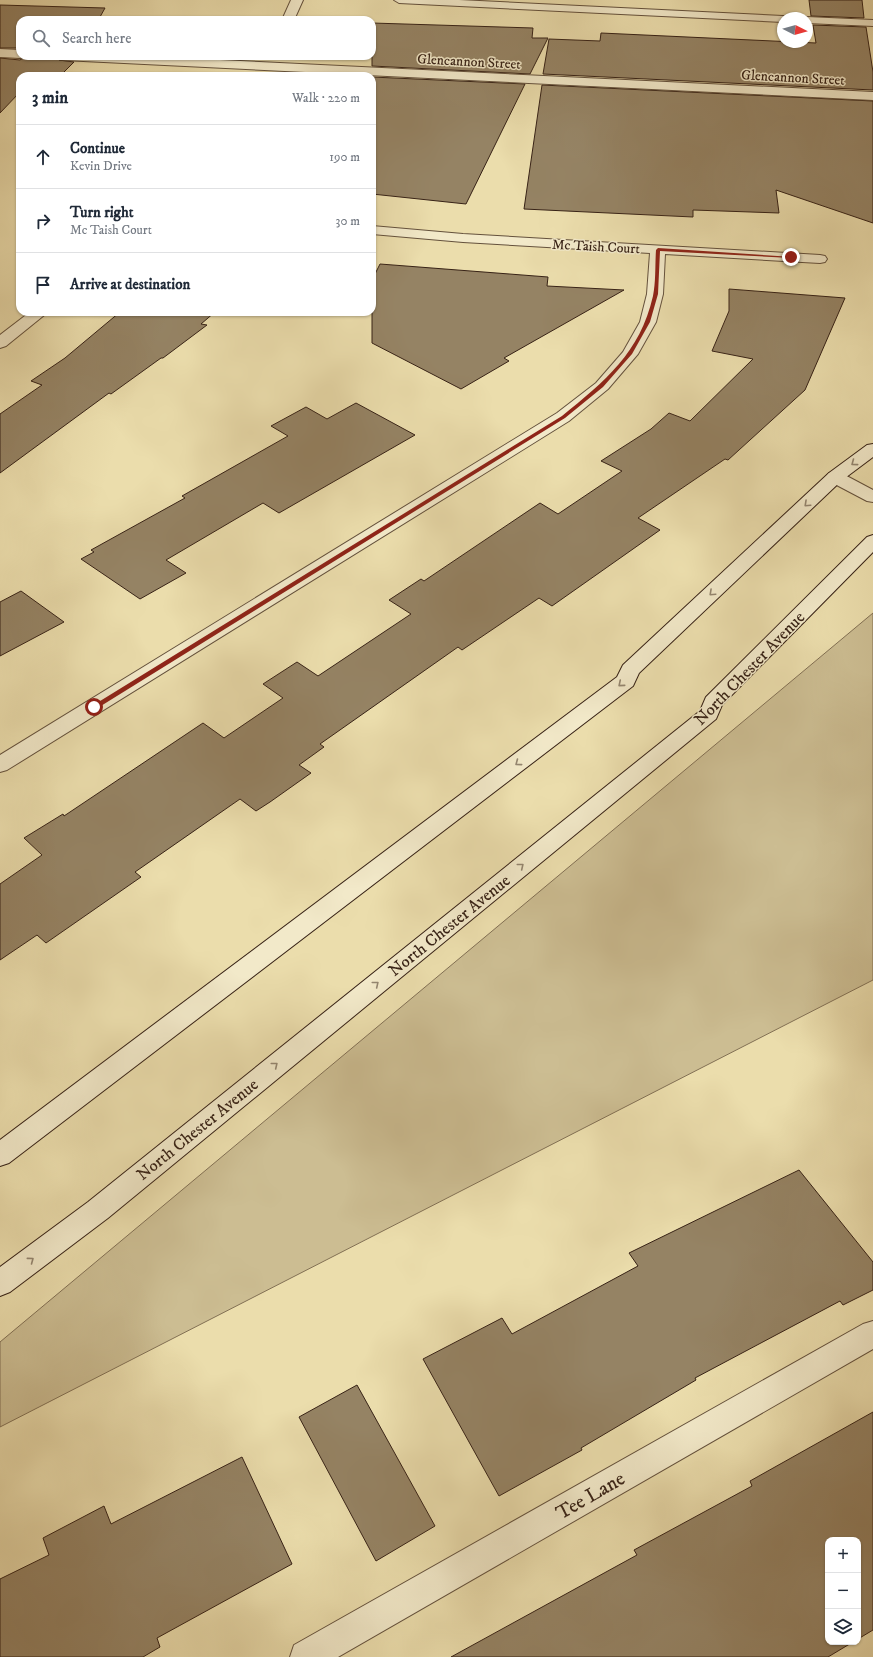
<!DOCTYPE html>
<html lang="en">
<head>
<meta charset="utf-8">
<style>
  body { margin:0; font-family:"IM FELL DW Pica",serif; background:#f6f6f7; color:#1f2937 }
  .controls { position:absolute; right:12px; bottom:12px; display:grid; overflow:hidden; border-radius:8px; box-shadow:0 1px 3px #0004 }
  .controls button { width:36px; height:36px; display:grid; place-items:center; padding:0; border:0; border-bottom:1px solid #e0e1e3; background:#fff; color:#1f2937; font:20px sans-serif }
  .compass { position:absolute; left:777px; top:12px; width:36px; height:36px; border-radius:50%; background:#fff; box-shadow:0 1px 3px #0004; rotate:96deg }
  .stop { position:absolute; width:12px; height:12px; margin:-9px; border:3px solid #8f2418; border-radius:50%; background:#fff }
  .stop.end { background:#8f2418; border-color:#fff; box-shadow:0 1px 4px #0008 }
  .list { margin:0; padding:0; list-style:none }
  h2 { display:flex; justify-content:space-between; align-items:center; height:52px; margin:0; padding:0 16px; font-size:17px }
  h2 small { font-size:13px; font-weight:400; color:#747a83 }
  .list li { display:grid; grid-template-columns:26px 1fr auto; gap:12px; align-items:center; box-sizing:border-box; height:64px; padding:0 16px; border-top:1px solid #e0e1e3 }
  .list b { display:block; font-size:15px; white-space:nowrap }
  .list p { margin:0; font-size:13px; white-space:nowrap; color:#747a83 }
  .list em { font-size:13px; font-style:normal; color:#747a83 }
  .icon { flex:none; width:22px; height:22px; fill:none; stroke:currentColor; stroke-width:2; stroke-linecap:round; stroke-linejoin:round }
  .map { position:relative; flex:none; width:873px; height:1657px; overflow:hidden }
  .search { position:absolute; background:#fff; box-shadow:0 1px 3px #0004; left:16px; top:16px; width:360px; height:44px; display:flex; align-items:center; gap:10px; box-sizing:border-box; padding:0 14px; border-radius:12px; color:#747a83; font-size:15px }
  .panel { position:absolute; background:#fff; box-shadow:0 1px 3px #0004; left:16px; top:72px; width:360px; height:244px; border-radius:12px }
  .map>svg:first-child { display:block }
  .green { fill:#ccbd92; stroke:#827054 }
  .building { fill:#958364; stroke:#372216 }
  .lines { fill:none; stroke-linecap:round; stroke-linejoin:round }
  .service-casing { stroke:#64513c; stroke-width:2 }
  .minor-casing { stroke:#64513c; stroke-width:2 }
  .secondary-casing { stroke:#372216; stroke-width:2 }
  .service { fill:#f2e9c9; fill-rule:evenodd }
  .minor { fill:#f2e9c9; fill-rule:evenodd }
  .secondary { fill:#f2e9c9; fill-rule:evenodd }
  .oneway { stroke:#948670 }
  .route { fill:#8f2418 }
  .labels { text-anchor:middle; stroke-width:3; stroke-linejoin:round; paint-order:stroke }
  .far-street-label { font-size:14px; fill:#372216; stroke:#f2e9c9 }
  .street-label { font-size:17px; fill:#372216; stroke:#f2e9c9 }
  .near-street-label { font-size:20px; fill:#372216; stroke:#f2e9c9 }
</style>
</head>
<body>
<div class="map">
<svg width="873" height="1657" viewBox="0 0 873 1657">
  <rect width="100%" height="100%" fill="#ebddac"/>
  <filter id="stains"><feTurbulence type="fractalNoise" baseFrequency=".005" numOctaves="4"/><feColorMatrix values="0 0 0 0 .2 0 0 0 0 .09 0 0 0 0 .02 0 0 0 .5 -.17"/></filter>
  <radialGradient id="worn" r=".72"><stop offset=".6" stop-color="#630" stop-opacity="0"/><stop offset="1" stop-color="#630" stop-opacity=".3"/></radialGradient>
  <path class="green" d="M873 613V980L0 1427V1342Z"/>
  <path class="building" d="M809 0H862L864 18 811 16Z
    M0 5 105 8 100 17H119L116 20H20V48H0Z
    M372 23 533 28 532 38H548L530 74 372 66Z
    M813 25 866 27 873 72V90L543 74 549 39 600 41 601 33 816 43Z
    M26 56H56L59 60 74 62 60 76H20V92L0 113V58L20 60Z
    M372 77 525 84 466 204 372 194Z
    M542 85 873 101V223L776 190 779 213 693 210V217L524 209Z
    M380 264 548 277 547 286 624 290 504 358 509 361 461 389 372 343V280Z
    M729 289 845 298 805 390 728 460 725 459 638 518 660 530 552 606 539 598 462 650 458 647 320 744 324 747 299 765 311 773 270 802 256 811 240 799 135 872 141 877 46 943 37 935 0 960V884L42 855 24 838 63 814 64 816 203 723 224 738 283 698 263 684 297 662 318 676 411 614 389 600 421 579 424 581 540 503 558 514 622 471 601 461 651 429 669 413 690 421 753 359 712 351 729 311Z
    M120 312H215L201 324 207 325 163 358H161L111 394 109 393 0 473V414L42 385 31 381 65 358Z
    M356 403 415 435 279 513 263 503 166 560 186 573 140 599 81 559 94 552 91 550 185 498 182 496 288 436 271 426 306 407 327 419Z
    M21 591 64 622 0 656V602Z
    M799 1170 873 1262V1290L843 1305 840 1301 695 1378 696 1380 581 1448 582 1450 499 1496 423 1359 502 1318 512 1334 638 1266 629 1253Z
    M357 1385 435 1526 376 1561 299 1417Z
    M873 1412V1630L858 1639V1540H828V1642H853L828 1657H451L637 1555 634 1550 752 1486 750 1481Z
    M242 1457 292 1564 157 1638 160 1647 143 1657H0V1579L49 1555 43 1538 104 1506 111 1524Z"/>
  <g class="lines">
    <g class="service-casing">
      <path id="service" d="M394 0H459L783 16 787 18H783V22L399 3Z
        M807 17 873 20V26L807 23V18H803Z"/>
    </g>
    <g class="minor-casing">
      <path id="minor" d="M291 0H303L294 20H282Z
        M0 49 20 50V56H25L20 58 0 57Z
        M57 56H137L873 92V100L63 60 59 59Z
        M372 226 463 234 820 255 825 256 827 259 825 262 820 263 665 254 663 294 656 322 638 354 608 389 569 421 7 770 0 772V755L557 413 596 383 623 352 640 322 647 294 650 253 463 242 372 234Z
        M30 312H48L6 346 0 348V335Z
        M835 472 841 473 873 490V502L867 501 829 481 826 477 829 473Z
        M873 1321V1349L338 1657H290L294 1645 863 1324Z"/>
    </g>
    <g class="secondary-casing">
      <path id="secondary" d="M873 444V457L841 481 639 673 633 686 9 1163 0 1166V1140L617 677 623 665 829 473 867 445Z
        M873 535V552L722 705 716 719 108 1218 10 1292 0 1296V1267L88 1202 700 711 706 697 867 537Z"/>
    </g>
    <use href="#service" class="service"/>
    <use href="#minor" class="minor"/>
    <use href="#secondary" class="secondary"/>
  </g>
  <defs><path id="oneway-chevron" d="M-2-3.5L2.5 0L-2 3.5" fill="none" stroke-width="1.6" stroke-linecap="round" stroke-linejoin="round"/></defs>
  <g class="oneway">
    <use href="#oneway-chevron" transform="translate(854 463) rotate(143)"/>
    <use href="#oneway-chevron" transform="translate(807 504) rotate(137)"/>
    <use href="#oneway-chevron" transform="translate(712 593) rotate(137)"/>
    <use href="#oneway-chevron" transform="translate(621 684) rotate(140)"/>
    <use href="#oneway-chevron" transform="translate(518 763) rotate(143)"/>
    <use href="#oneway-chevron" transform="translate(521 866) rotate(-39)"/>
    <use href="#oneway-chevron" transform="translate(376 984) rotate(-39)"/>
    <use href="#oneway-chevron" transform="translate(275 1065) rotate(-39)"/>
    <use href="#oneway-chevron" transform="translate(31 1260) rotate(-37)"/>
  </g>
  <path class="route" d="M658 248 793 257 791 258 660 251 658 294 650 322 632 354 603 387 565 418 96 709H92V706L562 416C605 381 640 353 653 296 656 281 655 264 656 250Z"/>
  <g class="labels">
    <g class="far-street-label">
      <text transform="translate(469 61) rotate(3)" y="5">Glencannon Street</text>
      <text transform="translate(793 77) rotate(3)" y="5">Glencannon Street</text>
      <text transform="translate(596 246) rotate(3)" y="5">Mc Taish Court</text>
    </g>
    <g class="street-label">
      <text transform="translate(749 668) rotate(-46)" y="6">North Chester Avenue</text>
      <text transform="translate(449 925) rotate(-39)" y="6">North Chester Avenue</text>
      <text transform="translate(197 1129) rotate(-39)" y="6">North Chester Avenue</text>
    </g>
    <g class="near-street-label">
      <text transform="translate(590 1495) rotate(-30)" y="7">Tee Lane</text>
    </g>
  </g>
  <rect width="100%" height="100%" filter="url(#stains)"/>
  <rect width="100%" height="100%" fill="url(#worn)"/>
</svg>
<div class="controls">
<button>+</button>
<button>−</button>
<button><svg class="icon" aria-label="layers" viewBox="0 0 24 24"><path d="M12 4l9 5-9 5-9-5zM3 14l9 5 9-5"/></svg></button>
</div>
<svg class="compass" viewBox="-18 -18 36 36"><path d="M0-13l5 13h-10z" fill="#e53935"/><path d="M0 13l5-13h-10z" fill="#747a83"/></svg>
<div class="stop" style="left:94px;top:707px"></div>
<div class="stop end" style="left:791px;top:257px"></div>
<div class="search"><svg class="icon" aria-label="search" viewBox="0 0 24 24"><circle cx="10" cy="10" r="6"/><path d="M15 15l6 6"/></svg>Search here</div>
<section class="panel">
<h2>3 min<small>Walk · 220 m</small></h2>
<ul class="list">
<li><svg class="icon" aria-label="ahead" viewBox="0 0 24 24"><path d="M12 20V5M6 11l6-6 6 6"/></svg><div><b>Continue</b><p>Kevin Drive</p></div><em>190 m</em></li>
<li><svg class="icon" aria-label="right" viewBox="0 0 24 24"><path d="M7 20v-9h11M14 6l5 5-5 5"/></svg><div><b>Turn right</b><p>Mc Taish Court</p></div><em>30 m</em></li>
<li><svg class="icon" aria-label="arrive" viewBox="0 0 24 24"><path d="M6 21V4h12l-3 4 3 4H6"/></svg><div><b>Arrive at destination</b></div></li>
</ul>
</section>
</div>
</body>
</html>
